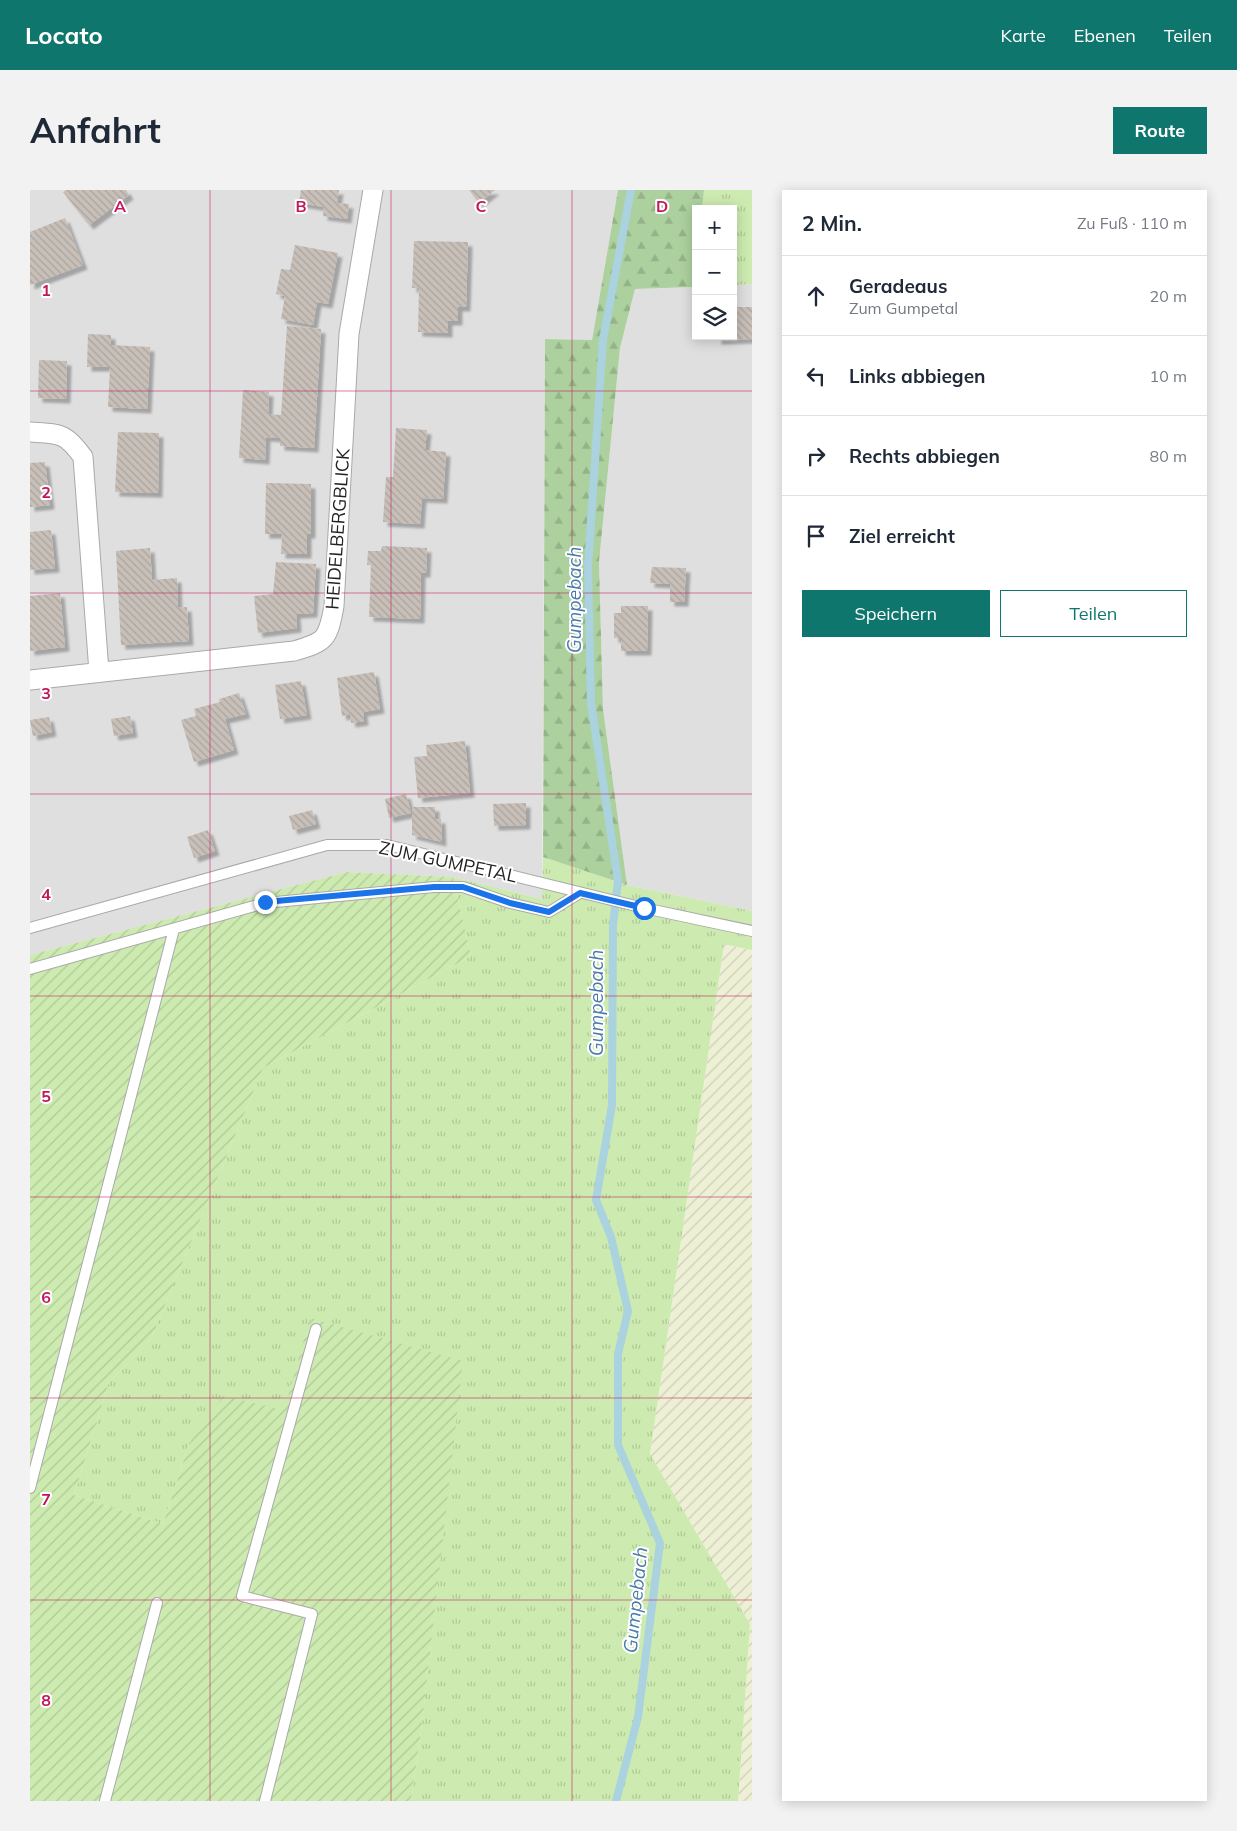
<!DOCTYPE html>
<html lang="de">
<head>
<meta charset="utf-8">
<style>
  body { margin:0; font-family:Mulish,sans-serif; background:#f2f2f3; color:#1f2937 }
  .controls { position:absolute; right:15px; top:15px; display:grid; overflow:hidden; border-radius:0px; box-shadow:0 2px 12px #0003 }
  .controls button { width:45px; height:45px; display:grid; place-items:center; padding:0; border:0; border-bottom:1px solid #e0e1e3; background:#fff; color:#1f2937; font:25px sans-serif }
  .stop { position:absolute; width:15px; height:15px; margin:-11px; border:4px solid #1a73e8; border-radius:50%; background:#fff }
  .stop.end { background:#1a73e8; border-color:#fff; box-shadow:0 1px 5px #0008 }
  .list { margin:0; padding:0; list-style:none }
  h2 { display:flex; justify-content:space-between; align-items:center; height:65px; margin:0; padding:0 20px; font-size:21px }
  h2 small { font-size:16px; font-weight:400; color:#747a83 }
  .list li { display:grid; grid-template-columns:32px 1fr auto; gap:15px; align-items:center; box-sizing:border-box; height:80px; padding:0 20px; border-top:1px solid #e0e1e3 }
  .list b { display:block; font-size:19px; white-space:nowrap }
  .list p { margin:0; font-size:16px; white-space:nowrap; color:#747a83 }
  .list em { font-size:16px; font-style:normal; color:#747a83 }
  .actions { display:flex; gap:10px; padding:15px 20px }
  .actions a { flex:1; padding:11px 0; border:1px solid #0f766e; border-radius:0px; text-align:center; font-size:18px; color:#0f766e }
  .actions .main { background:#0f766e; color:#fff }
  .icon { flex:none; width:28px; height:28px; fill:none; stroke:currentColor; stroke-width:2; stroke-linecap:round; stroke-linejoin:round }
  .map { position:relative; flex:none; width:722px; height:1611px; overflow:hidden; border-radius:0px }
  header { display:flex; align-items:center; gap:30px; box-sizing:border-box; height:70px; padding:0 25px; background:#0f766e; color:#fff }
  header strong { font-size:24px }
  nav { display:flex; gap:28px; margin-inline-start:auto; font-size:18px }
  .intro { display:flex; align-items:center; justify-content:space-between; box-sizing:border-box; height:120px; padding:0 30px }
  h1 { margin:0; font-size:35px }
  .button { padding:12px 22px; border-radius:0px; background:#0f766e; color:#fff; font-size:18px; font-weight:700 }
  main { display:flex; gap:30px; padding:0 30px }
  aside { flex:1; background:#fff; border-radius:0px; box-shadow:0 2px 12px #0003 }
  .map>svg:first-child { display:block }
  .residential { fill:#e0dfdf }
  .farmland { fill:url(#farmland-furrows) }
  .grass { fill:url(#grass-tufts) }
  .forest { fill:url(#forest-firs) }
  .garden { fill:url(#garden-furrows) }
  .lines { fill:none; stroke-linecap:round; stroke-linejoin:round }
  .stream { stroke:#aad3df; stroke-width:8 }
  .building { fill:url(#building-back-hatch); filter:url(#shadow) }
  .service-casing { stroke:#a9a9a9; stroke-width:12 }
  .minor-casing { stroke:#a9a9a9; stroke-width:21 }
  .service { stroke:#fff; stroke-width:10 }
  .minor { stroke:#fff; stroke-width:19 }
  .route { stroke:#1a73e8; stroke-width:6 }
  .grid { fill:none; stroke:#c2185b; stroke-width:1; stroke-opacity:0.55 }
  .labels { text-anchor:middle; stroke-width:4; stroke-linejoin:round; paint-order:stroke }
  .street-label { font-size:18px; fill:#222; stroke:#fff }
  .water-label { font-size:19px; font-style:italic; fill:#4a7aab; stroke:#fff }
  .grid-label { font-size:16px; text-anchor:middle; font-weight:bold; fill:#c2185b; stroke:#fff; stroke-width:4; stroke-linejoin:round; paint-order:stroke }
</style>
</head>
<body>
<header>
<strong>Locato</strong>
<nav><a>Karte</a><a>Ebenen</a><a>Teilen</a></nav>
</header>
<div class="intro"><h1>Anfahrt</h1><a class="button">Route</a></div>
<main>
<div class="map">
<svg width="722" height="1611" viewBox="0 0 722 1611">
  <defs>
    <pattern id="farmland-furrows" width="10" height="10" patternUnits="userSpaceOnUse" patternTransform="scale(1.25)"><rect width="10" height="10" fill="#eef0d5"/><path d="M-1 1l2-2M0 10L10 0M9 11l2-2" fill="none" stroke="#ccceb7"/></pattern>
    <pattern id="grass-tufts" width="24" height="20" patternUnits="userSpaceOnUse" patternTransform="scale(1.25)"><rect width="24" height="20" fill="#cdebb0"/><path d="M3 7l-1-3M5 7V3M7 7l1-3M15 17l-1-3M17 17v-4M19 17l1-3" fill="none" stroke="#b0c997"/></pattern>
    <pattern id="forest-firs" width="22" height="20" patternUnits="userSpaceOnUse" patternTransform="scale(1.25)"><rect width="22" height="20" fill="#add19e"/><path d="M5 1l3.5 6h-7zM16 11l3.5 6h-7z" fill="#95b388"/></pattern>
    <pattern id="garden-furrows" width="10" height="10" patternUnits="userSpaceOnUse" patternTransform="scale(1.25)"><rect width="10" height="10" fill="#cdebb0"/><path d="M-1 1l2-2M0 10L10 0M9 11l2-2" fill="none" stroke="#b0c997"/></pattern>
    <pattern id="building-back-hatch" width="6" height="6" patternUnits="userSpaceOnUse" patternTransform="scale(1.25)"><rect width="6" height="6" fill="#c7bfb8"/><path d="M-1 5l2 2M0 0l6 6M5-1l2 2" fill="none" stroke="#aba49e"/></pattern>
    <filter id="shadow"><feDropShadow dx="4.5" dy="4.5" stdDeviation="1" flood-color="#0004"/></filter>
  </defs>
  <rect width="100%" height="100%" fill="#f2efe9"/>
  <path class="residential" d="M0 0H588L562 150 515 149 512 709 423 687 317 682 0 765Z
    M722 94V721L597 695 573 519 569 372 590 158 605 99 666 97V146H703V95Z"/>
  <path class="farmland" d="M694 754 722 760V1611H708L720 1434 620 1264Z"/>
  <path class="grass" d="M674 0H722V94L703 95V19H672Z
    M513 667 597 695 722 721V760L694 754 620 1264 720 1434 708 1611H381L392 1534 432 1171 254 1220 159 1254 133 1334 44 1305 79 1192 121 1149 233 878 441 766 423 687 512 709Z"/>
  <path class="forest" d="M588 0H674L672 19H666V69L663 97 605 99 590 158 569 372 573 519 597 695 513 667 515 149 562 150Z"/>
  <path class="garden" d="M317 682 423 687 441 766 233 878 121 1149 79 1192 44 1305 133 1334 159 1254 193 1206 254 1220 280 1128 433 1171 392 1534 381 1611H0V765Z"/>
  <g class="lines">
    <path class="stream" d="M586 1611 608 1527 630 1353 588 1255V1164L598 1121 581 1047 566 1010 582 915 583 735 588 691 561 513 558 377 573 150 601 0"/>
  </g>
  <path class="building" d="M36 0H96L99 5 59 35 33 2Z
    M271 0H309L307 13 319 14 317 29 293 26 294 17 269 13Z
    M439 0H465L449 13Z
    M35 28 53 75 0 95V42Z
    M384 51 438 52 436 117H428V131H418V143L388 142 389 98H382Z
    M265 55 308 63 298 114 287 112 283 135 251 129 255 106 246 104 251 79 260 80Z
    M703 117H722V149L687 150V146H703Z
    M257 136 291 139 284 258 250 256V248L236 247 235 270 209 268 213 200 239 202 238 224 251 225Z
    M58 144 81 145V155L120 157 117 219 78 217 80 177H57Z
    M9 170 37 171 36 209 8 208Z
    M366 238 397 240 395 260 416 262 413 309 392 308 390 334 353 332 356 287H363Z
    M88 242 129 243 128 303 85 302Z
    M15 272 20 315 0 317V273Z
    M236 293 281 294V344H277V364H251L252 344H235Z
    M21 340 25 378 0 380V342Z
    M352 356 397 358 396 383H391L390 429 339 427 341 375H337L338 361H351Z
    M120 358 122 390 147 388 148 418 157 417 159 451 91 455 86 361Z
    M246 372 286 374 283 423 266 424 267 438 228 443 224 406 243 404Z
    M622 377 656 378 654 412H640V394L620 393Z
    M30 403 35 457 0 461V406Z
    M591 416H618L617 461H591V448H584V423H591Z
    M344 482 350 519 333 522 334 531 321 533 320 524 312 526 307 488Z
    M271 491 277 525 250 529 245 495Z
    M209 503 216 524 195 529 204 560 164 572 151 530 166 526 164 519 190 512 189 509Z
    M100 526 103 543 84 546 81 529Z
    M19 527 22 542 3 546 0 530Z
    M435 551 440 603 388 608 384 567 397 566 396 555Z
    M376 604 381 623 359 628 355 609Z
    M496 613V635L464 636 463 614Z
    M382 617H405V629H411L412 652 382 645Z
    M282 620 286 634 263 640 259 626Z
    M178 640 185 661 164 668 157 647Z"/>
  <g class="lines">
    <g class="service-casing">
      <path id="service" d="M0 738 297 655H357L614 718 722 741
        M0 779 235 713 404 697H433L480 713 519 722 550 703
        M0 1298 144 739
        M75 1611 127 1413
        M235 1611 282 1424 212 1406 286 1139"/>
    </g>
    <g class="minor-casing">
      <path id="minor" d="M0 242C30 244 35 242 53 267L69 482
        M0 490 264 461C296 452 298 449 304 416L319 144 343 0"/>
    </g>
    <use href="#service" class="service"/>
    <use href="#minor" class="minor"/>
  </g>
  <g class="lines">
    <path class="route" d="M235 712 404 697H433L480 713 519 722 550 703 614 718"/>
  </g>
  <path class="grid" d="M180 0V1611M361 0V1611M542 0V1611M0 201H722M0 403H722M0 604H722M0 806H722M0 1007H722M0 1208H722M0 1410H722"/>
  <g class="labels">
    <g class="street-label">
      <text transform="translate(308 339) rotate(-86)" y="6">HEIDELBERGBLICK</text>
      <text transform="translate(418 672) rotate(12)" y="6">ZUM GUMPETAL</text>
    </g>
    <g class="water-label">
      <text transform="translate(544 410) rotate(-90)" y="7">Gumpebach</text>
      <text transform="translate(566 813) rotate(-90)" y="7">Gumpebach</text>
      <text transform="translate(605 1410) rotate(-84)" y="7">Gumpebach</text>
    </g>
  </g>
  <g class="grid-label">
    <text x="90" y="22">A</text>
    <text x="271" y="22">B</text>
    <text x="451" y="22">C</text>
    <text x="632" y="22">D</text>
    <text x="16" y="106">1</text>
    <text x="16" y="308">2</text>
    <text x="16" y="509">3</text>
    <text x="16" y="710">4</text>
    <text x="16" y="912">5</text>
    <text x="16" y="1113">6</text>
    <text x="16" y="1315">7</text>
    <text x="16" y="1516">8</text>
  </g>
</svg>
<div class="controls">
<button>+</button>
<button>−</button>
<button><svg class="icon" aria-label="layers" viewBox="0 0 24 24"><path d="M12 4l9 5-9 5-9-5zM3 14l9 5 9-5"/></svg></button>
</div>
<div class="stop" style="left:614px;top:718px"></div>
<div class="stop end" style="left:235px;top:712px"></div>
</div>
<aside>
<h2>2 Min.<small>Zu Fuß · 110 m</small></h2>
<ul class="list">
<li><svg class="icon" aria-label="ahead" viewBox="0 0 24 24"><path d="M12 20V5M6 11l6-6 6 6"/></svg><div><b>Geradeaus</b><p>Zum Gumpetal</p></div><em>20 m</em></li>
<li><svg class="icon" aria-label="left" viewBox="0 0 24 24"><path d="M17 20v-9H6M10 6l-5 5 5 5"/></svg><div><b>Links abbiegen</b></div><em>10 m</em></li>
<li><svg class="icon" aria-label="right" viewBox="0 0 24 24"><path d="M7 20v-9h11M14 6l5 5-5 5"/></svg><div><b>Rechts abbiegen</b></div><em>80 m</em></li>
<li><svg class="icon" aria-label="arrive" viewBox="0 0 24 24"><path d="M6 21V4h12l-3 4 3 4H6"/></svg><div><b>Ziel erreicht</b></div></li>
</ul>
<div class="actions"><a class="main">Speichern</a><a>Teilen</a></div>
</aside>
</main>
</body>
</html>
